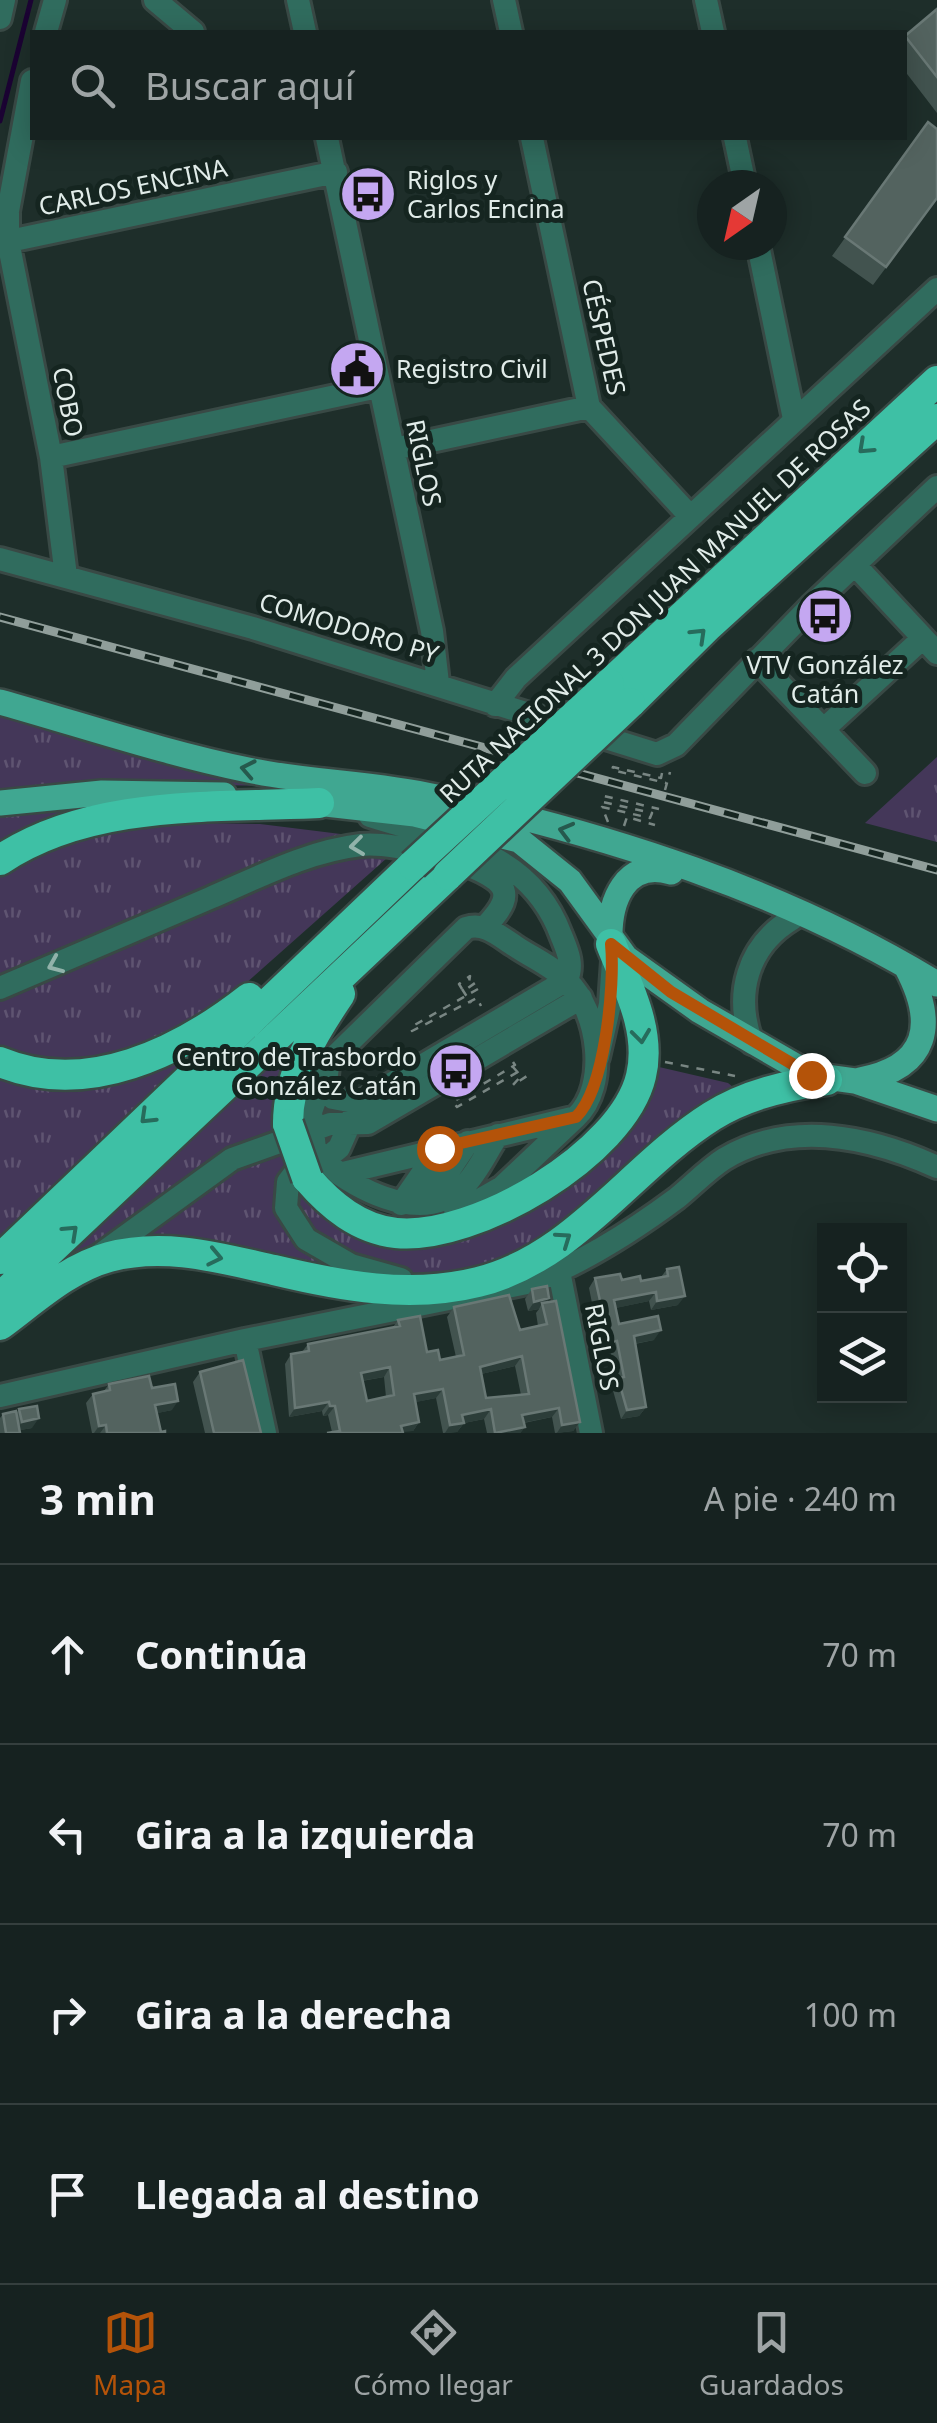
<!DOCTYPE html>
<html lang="es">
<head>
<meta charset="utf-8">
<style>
  body { margin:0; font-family:"Noto Sans",sans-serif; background:#232f2d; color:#f1f3f6 }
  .controls { position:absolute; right:30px; bottom:30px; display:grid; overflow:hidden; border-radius:0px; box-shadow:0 5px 25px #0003 }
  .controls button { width:90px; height:90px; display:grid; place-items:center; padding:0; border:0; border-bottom:2px solid #353f3e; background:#162220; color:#f1f3f6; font:50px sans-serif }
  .compass { position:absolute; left:697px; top:170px; width:90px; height:90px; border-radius:50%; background:#162220; box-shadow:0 5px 25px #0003; rotate:214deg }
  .stop { position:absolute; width:30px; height:30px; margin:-22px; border:8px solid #b45309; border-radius:50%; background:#fff }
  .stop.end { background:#b45309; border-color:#fff; box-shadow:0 2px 10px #0008 }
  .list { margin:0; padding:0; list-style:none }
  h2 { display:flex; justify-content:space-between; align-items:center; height:130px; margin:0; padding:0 40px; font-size:42px }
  h2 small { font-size:32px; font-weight:400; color:#9ea4a5 }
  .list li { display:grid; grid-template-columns:65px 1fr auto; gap:30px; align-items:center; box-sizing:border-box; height:180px; padding:0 40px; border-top:2px solid #353f3e }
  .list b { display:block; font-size:38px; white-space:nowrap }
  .list em { font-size:32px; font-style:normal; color:#9ea4a5 }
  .icon { flex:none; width:55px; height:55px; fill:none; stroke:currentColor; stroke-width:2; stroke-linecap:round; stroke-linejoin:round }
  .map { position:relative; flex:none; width:937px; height:1433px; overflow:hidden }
  .search { position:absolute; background:#162220; box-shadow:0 5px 25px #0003; left:30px; right:30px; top:30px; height:110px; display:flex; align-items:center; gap:25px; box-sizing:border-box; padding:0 35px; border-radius:0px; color:#9ea4a5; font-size:38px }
  .sheet { height:850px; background:#162220 }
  nav { display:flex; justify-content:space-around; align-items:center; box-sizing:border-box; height:140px; border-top:2px solid #353f3e; background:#162220; font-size:28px; color:#9ea4a5 }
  nav a { display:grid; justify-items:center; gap:5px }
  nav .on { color:#b45309 }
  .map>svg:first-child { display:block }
  .grass { fill:url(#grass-tufts) }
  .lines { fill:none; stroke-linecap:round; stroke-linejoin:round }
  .stream { stroke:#1b0333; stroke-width:5 }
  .minor-casing { stroke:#394945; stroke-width:28 }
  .major-casing { stroke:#394945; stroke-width:30 }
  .highway-casing { stroke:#394945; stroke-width:35 }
  .path { stroke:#798683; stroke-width:2.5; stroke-dasharray:8 8; stroke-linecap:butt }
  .minor { stroke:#306c5e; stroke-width:22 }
  .major { stroke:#40a791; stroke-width:25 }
  .highway { stroke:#3ec0a5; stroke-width:30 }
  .rail-casing { stroke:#909e9a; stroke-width:9 }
  .rail { stroke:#152520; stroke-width:5; stroke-dasharray:15; stroke-linecap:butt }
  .highway-bridge-casing { stroke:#394945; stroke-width:35; stroke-linecap:butt }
  .path-bridge { stroke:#798683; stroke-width:2.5; stroke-dasharray:8 8; stroke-linecap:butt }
  .highway-bridge { stroke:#3ec0a5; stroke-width:30 }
  .wall { fill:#42534f; fill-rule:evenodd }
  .shaded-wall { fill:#2c3d39 }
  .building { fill:#53635f; stroke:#697875; stroke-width:2.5; fill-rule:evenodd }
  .oneway { stroke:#276b5c }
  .oneway2 { stroke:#26594d }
  .oneway3 { stroke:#91b2aa }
  .route { stroke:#b45309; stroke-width:12 }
  .labels { text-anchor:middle; stroke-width:10; stroke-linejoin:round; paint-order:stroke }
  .poi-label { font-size:25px; fill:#e1ece9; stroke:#152520; text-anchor:start }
  .street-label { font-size:25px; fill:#e1ece9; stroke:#152520 }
</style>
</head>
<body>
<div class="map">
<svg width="937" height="1433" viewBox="0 0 937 1433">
  <defs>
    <pattern id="grass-tufts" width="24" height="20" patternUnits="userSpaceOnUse" patternTransform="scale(2.5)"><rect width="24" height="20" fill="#443759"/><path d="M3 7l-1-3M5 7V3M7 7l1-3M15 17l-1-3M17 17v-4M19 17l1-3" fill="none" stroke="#5f5471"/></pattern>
  </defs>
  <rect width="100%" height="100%" fill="#1e2e2a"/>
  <path class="grass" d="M0 714 268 786 128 783 0 791Z
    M937 757V842L865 823Z
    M140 803 0 847V816Z
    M154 822 260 824 405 842 218 1008C172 1036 116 1061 62 1063 42 1063 19 1053 0 1048V875L70 837Z
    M306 1016 284 1152 395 1238 614 1143 646 1105 659 1067 728 1083 739 1092 555 1234 477 1271 366 1282 165 1241 0 1313Z
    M192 1053 0 1237V1077C65 1100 129 1070 192 1053Z"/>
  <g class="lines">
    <path class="stream" d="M0 121 31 0"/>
    <g class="minor-casing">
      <path id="minor" d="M155 0 193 32
        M298 0 305 32
        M504 0 511 32
        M706 0 713 32
        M0 18 4 0
        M46 32 55 0
        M32 81 8 211V241L51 457 66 576
        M327 138 432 631 438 683
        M532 138 589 407 689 515
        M735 138 745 185
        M0 243 336 172
        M758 245 794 419
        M394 449 589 407
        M51 457 378 387
        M0 559 253 628 657 754 676 745 811 606 937 487
        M855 565 937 653
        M757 660 865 773
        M495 705 516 678 937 289
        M824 729 923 638
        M370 816C448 841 529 849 561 935 567 950 574 964 567 980L359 1103 339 1148 323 1161 298 1169 288 1182 286 1208 306 1239 351 1265 401 1279
        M0 988C70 958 140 928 210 898 259 877 308 851 361 845 392 842 467 860 493 878 516 893 499 912 485 927
        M752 1043C734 995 747 946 792 919
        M598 1057 610 1004 613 961
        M328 1066 326 1084 333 1098 359 1103
        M339 1174C373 1197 427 1221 463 1187 477 1174 487 1151 498 1135
        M429 1200 468 1142
        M401 1204 439 1149
        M455 1214 502 1187 576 1117C609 1086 599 1011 567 981 554 967 531 957 515 946 499 936 485 922 466 928L328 1063 311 1112 315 1149 339 1174 576 1117
        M97 1257 232 1159 330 1124 368 1123 581 998
        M559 1271 591 1433
        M245 1340 265 1433
        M0 1396 245 1340 532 1282C582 1263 634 1230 677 1198 693 1185 707 1170 724 1159 791 1119 871 1137 937 1167"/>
    </g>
    <g class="major-casing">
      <path id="major" d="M0 702C82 725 165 753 248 770 310 783 374 783 436 797 609 835 785 891 937 984
        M299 801 415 814 519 840 570 881 626 958 700 1011 811 1075 855 1081 937 1109
        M0 803 102 793 224 795
        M610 940C609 902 625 858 671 872
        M860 1080C929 1067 937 1024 906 966"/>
    </g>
    <g class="highway-casing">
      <path id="highway" d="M609 684 937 381
        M630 703 708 626 937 419
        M0 860C91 799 214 808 319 803
        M0 1062C87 1098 180 1052 249 998
        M288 1124C288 1074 313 1034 340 994
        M307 1178C331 1206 359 1229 396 1233 474 1241 623 1154 641 1076 652 1031 627 985 611 944
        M0 1259 413 865
        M0 1298 448 875
        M0 1325C34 1300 68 1268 109 1257 165 1242 220 1258 274 1270 341 1286 410 1299 478 1282 575 1258 631 1167 712 1116 747 1094 787 1085 827 1080"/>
    </g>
    <path class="path" d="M662 773 661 778 613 767 612 770 666 783
      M665 790 670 772
      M608 822 602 807 650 818 652 813 603 802 604 796 659 809
      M624 826 627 817 655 825
      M462 989 459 984 470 976 468 988 475 983
      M478 989 411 1027 412 1031 477 998 481 1006
      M513 1062 515 1065 453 1102 457 1107 523 1069
      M665 1062 735 1076
      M513 1067 521 1076 513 1085 527 1076"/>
    <use href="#minor" class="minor"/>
    <use href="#major" class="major"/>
    <use href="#highway" class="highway"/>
    <g class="rail-casing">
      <path id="rail" d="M0 617 937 870"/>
    </g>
    <use href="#rail" class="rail"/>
    <g class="highway-bridge-casing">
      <path id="highway-bridge" d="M413 865 609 684
        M448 875 630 703
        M288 1124 307 1178"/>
    </g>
    <path class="path-bridge" d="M462 989 471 1003"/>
    <use href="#highway-bridge" class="highway-bridge"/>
  </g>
  <path class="wall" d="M937 9V113L904 70V37Z
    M928 122 937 199 873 285 832 256Z
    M667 1269 678 1305 651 1310 649 1301 615 1308 619 1324 654 1340 635 1344 646 1407 639 1416 621 1419 612 1387 616 1381 610 1350 604 1351 599 1338 589 1288 595 1278 641 1281 661 1277Z
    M532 1289 549 1298 546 1303 580 1422 573 1431 555 1433 552 1417 524 1423 525 1427 520 1433H487L484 1419 464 1423 457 1432 443 1433 436 1398 415 1402 419 1422 413 1431 332 1432 328 1415 323 1416 322 1411 289 1417 285 1364 291 1354 302 1352 308 1344 393 1327 398 1320 427 1352 440 1360 456 1357 447 1317 454 1307 520 1330 538 1326 536 1313 539 1309 528 1311 525 1299ZM515 1366 521 1395 486 1398 481 1374ZM384 1377 386 1397 367 1401 362 1381Z
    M200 1372 261 1433H205L193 1382Z
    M109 1384 152 1388 172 1410 157 1413 161 1432 165 1433H92L86 1403 93 1394 104 1391Z
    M19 1409 32 1428 20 1430V1433H0V1418L3 1414H16Z"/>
  <path class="shaded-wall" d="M656 1292 649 1301 607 1310 614 1300Z
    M685 1296 678 1305 651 1310 657 1301Z
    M549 1298 543 1307 542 1303 539 1309 528 1311 534 1302Z
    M661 1330 654 1340 627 1345 634 1336Z
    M617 1341 610 1350 604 1351 611 1342Z
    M522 1356 515 1366 473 1376 480 1367Z
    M390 1367 384 1377 354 1382 361 1373Z
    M443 1389 436 1398 407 1404 414 1394Z
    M178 1401 172 1410 149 1415 155 1405Z
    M329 1402 322 1411 289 1417 295 1408Z
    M330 1406H335L328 1415 323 1416Z
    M646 1407 639 1416 621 1419 627 1410Z
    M559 1408 552 1417 516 1424 522 1415Z
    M491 1409 484 1419 464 1423 457 1432 445 1433 450 1425 462 1415Z
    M39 1418 32 1428 15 1431 22 1422Z
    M419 1422 413 1431 396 1433 401 1426Z
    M580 1422 573 1431 557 1433 562 1425Z
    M106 1425 100 1433H94L99 1426Z
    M525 1427 520 1433H495Z"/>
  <path class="building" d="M937 9V77L905 36Z
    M928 122 937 129V198L886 267 845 237Z
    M679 1267 685 1296 657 1301 656 1292 614 1300 619 1324 658 1316 661 1330 634 1336 646 1407 627 1410 618 1378 624 1377 617 1341 611 1342 606 1328 595 1278 620 1274 622 1280 640 1276 641 1281 668 1276 667 1269Z
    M547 1286 549 1298 534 1302 532 1289Z
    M509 1295 520 1330 547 1324 542 1303 556 1301 580 1422 562 1425 559 1408 522 1415 525 1427 495 1433 491 1409 462 1415 464 1423 450 1425 443 1389 414 1394 419 1422 401 1426 403 1433H327L340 1431 335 1406H330L329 1402 295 1408 291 1354 309 1351 308 1344 400 1326 398 1320 420 1316 427 1352 438 1350 440 1360 464 1355 454 1307ZM522 1356 529 1394 486 1398 480 1367ZM390 1367 394 1395 367 1401 361 1373Z
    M243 1360 261 1433H214L200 1372Z
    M149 1376 152 1388 175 1384 178 1401 155 1405 161 1432 165 1431V1433H107L106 1425 99 1426 93 1394 110 1390 109 1384Z
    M37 1406 39 1418 22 1422 19 1409Z
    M16 1411 20 1433H6L3 1414Z"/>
  <defs><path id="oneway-chevron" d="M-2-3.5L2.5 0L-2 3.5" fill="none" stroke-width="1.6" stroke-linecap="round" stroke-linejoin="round" transform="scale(2.5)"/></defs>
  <g class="oneway">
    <use href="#oneway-chevron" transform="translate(865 447) rotate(137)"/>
    <use href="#oneway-chevron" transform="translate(699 635) rotate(-44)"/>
    <use href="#oneway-chevron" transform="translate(641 1036) rotate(83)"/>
    <use href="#oneway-chevron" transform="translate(147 1117) rotate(136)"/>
    <use href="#oneway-chevron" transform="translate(71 1232) rotate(-43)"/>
    <use href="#oneway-chevron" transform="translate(564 1239) rotate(-35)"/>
    <use href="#oneway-chevron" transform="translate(215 1257) rotate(12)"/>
  </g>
  <g class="oneway2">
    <use href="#oneway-chevron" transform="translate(248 769) rotate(-169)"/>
    <use href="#oneway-chevron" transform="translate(566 831) rotate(-165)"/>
  </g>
  <g class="oneway3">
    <use href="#oneway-chevron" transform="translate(357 846) rotate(173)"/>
    <use href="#oneway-chevron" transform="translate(55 965) rotate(157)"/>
  </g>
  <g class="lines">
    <path class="route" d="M439 1148 576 1117C605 1089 615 985 611 944L671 992 811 1075"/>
  </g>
  <defs>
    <g id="bus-disc" transform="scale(2.875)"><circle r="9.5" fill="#c4a7f1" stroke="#152520"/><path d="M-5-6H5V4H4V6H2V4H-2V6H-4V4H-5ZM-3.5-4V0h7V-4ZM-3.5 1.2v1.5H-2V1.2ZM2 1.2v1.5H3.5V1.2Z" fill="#111"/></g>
    <g id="civic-disc" transform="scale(2.875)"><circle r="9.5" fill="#c4a7f1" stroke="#152520"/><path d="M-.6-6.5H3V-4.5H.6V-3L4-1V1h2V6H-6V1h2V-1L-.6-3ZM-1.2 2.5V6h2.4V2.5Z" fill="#111"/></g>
  </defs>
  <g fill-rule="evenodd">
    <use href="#bus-disc" x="368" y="194"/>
    <use href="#civic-disc" x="357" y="369"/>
    <use href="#bus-disc" x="825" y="616"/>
    <use href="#bus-disc" x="456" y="1071"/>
  </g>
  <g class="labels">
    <g class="poi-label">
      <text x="407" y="189">Riglos y<tspan x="407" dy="29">Carlos Encina</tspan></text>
      <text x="396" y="378">Registro Civil</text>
      <text x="825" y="674" text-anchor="middle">VTV González<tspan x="825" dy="29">Catán</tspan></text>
      <text x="417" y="1066" text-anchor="end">Centro de Trasbordo<tspan x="417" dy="29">González Catán</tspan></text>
    </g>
    <g class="street-label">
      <text transform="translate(133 187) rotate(-12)" y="9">CARLOS ENCINA</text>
      <text transform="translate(604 337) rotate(77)" y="9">CÉSPEDES</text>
      <text transform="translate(68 402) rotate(79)" y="9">COBO</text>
      <text transform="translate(424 463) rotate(78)" y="9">RIGLOS</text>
      <text transform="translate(655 601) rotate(-43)" y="9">RUTA NACIONAL 3 DON JUAN MANUEL DE ROSAS</text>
      <text transform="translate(349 628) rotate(17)" y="9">COMODORO PY</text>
      <text transform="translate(602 1347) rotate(79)" y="9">RIGLOS</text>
    </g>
  </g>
</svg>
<div class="controls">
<button><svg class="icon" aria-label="locate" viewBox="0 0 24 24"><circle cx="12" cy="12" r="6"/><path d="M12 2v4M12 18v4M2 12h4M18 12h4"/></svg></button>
<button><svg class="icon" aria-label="layers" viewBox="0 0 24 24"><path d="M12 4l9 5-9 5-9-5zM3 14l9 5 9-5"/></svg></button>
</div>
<svg class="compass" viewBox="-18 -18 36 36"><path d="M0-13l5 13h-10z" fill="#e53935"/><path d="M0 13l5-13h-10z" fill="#9ea4a5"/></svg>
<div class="stop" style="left:439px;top:1148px"></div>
<div class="stop end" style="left:811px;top:1075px"></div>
<div class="search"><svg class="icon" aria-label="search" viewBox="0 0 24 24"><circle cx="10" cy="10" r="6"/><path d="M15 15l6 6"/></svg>Buscar aquí</div>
</div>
<section class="sheet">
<h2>3 min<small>A pie · 240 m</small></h2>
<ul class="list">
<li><svg class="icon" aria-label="ahead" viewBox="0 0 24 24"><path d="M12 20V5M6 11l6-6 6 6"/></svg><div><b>Continúa</b></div><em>70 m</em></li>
<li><svg class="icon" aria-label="left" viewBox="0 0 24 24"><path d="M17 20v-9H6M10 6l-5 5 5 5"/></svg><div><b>Gira a la izquierda</b></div><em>70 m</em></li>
<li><svg class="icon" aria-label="right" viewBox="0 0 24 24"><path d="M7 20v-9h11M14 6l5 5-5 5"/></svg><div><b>Gira a la derecha</b></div><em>100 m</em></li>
<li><svg class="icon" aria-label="arrive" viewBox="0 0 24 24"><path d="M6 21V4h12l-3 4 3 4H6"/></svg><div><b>Llegada al destino</b></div></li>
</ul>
</section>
<nav>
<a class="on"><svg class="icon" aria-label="map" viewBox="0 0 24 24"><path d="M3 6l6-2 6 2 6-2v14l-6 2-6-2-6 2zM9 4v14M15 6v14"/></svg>Mapa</a>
<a><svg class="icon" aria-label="directions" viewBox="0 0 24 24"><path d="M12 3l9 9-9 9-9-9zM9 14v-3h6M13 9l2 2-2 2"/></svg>Cómo llegar</a>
<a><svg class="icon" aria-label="saved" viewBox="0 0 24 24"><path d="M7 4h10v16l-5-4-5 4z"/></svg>Guardados</a>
</nav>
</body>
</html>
